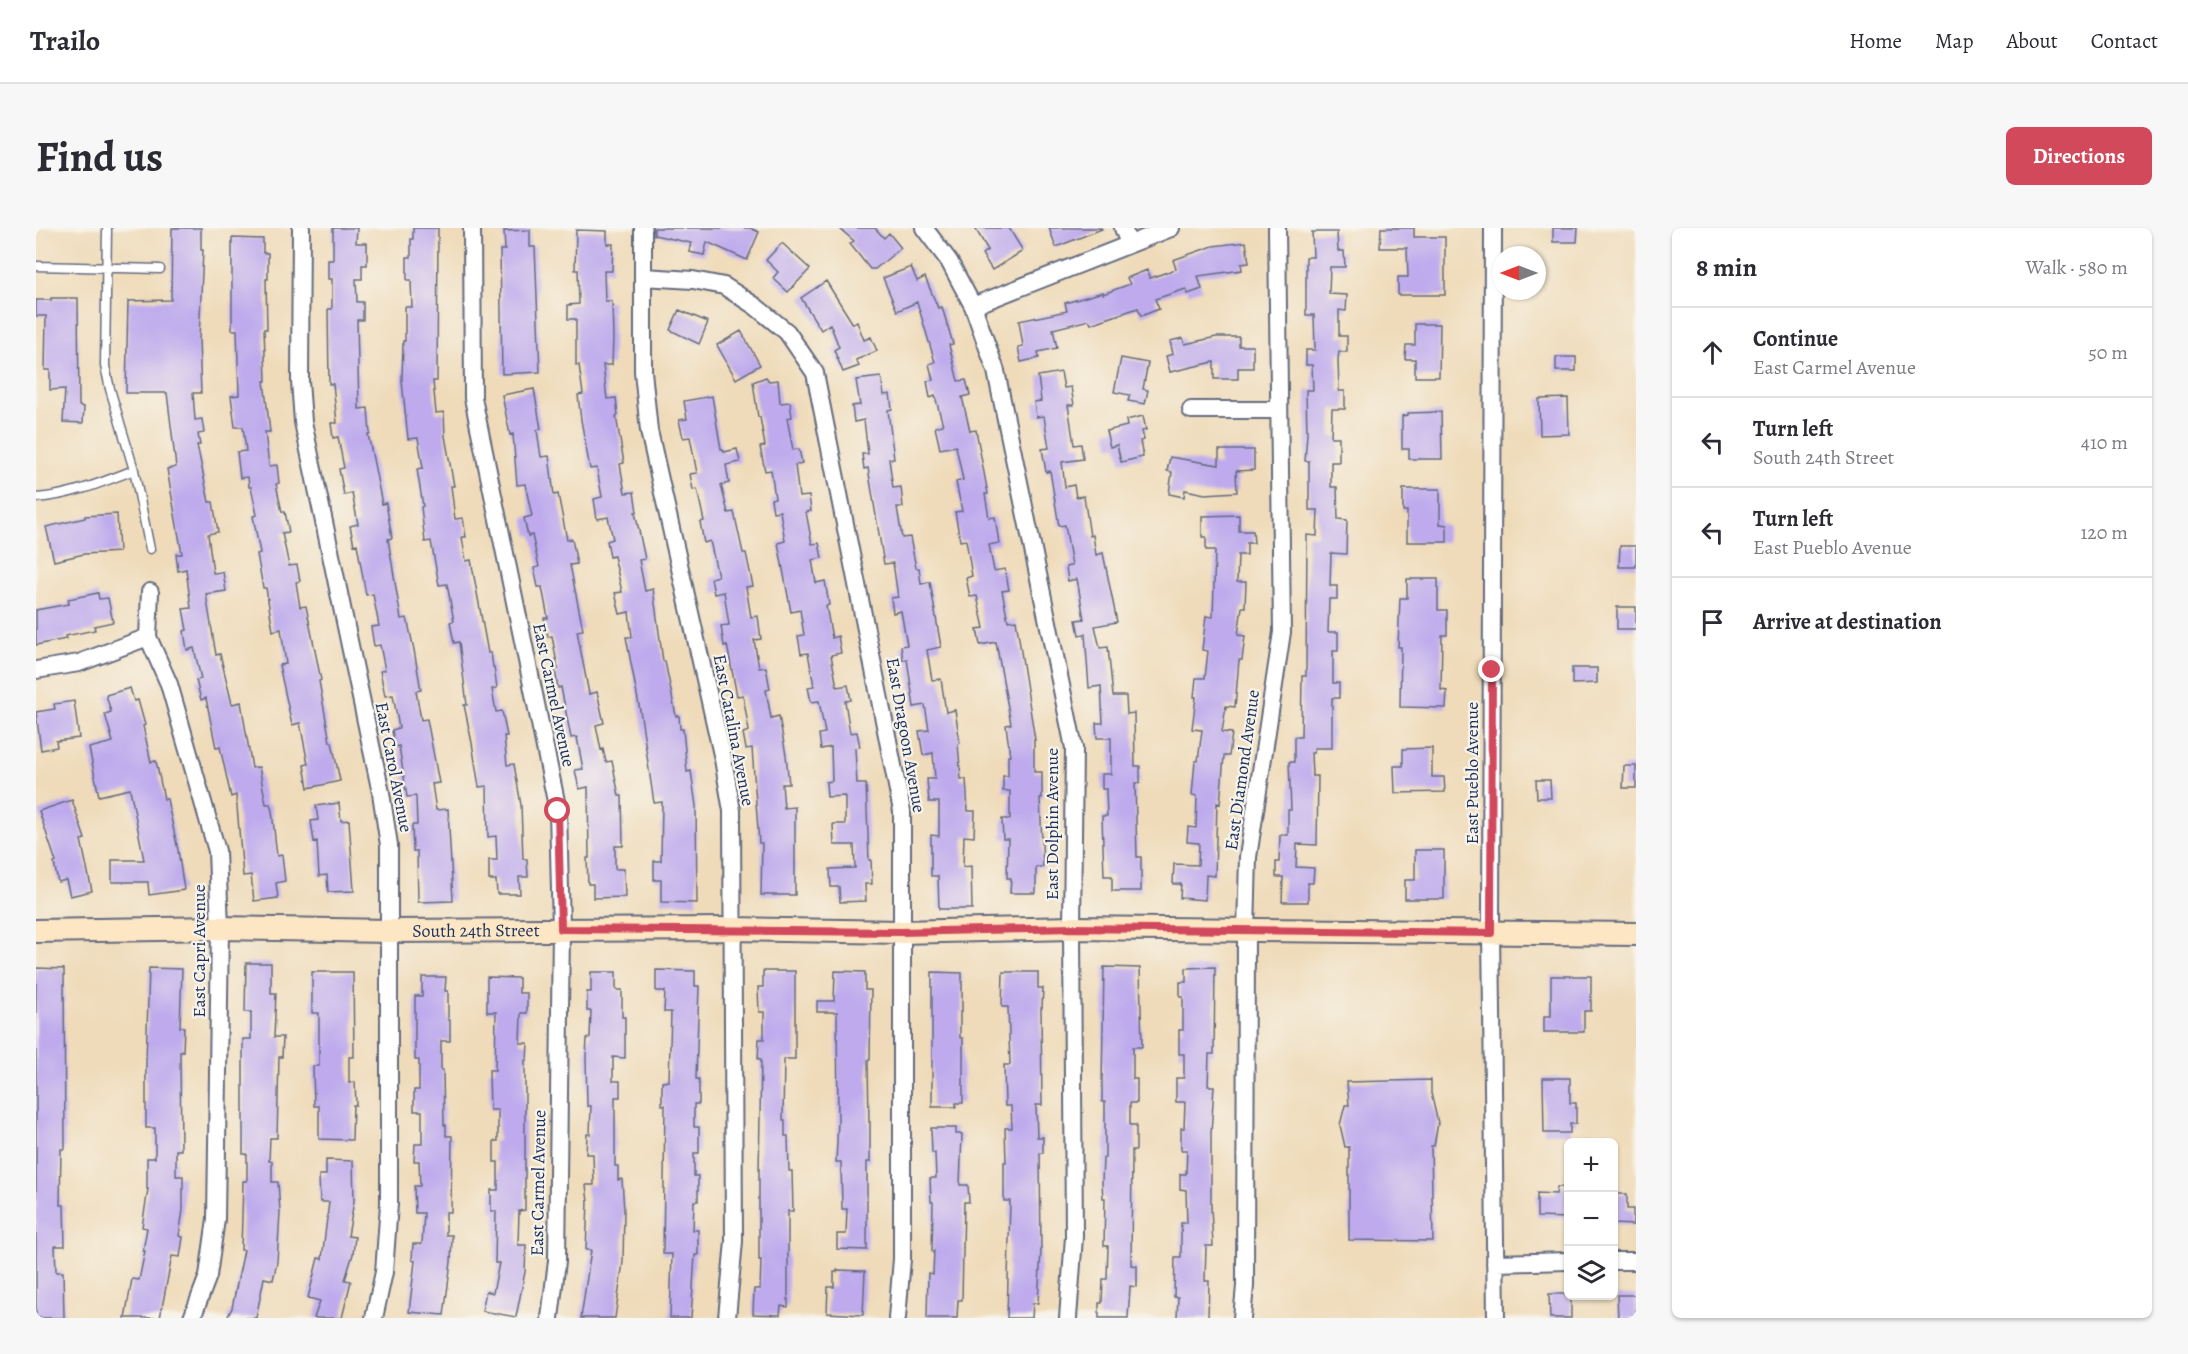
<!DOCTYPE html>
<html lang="en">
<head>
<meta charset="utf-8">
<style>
  body { margin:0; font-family:Alegreya,serif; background:#f7f7f7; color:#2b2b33 }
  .controls { position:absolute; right:18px; bottom:18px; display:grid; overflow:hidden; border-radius:9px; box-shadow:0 2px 4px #0004 }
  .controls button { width:54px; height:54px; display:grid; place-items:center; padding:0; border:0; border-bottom:2px solid #e1e1e2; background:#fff; color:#2b2b33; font:30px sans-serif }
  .compass { position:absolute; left:1456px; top:18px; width:54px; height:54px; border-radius:50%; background:#fff; box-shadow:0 2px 4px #0004; rotate:270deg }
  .stop { position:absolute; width:18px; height:18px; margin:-14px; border:4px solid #d1495b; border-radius:50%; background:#fff }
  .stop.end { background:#d1495b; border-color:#fff; box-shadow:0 2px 6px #0008 }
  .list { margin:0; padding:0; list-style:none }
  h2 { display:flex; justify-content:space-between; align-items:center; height:78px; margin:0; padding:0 24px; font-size:26px }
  h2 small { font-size:20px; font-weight:400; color:#7c7c81 }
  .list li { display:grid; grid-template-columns:39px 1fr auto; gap:18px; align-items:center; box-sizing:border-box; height:90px; padding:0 24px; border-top:2px solid #e1e1e2 }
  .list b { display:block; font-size:22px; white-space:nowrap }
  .list p { margin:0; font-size:20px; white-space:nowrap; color:#7c7c81 }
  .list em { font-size:20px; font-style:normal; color:#7c7c81 }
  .icon { flex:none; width:33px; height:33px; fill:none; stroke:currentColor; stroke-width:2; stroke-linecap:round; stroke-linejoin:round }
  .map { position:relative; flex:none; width:1600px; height:1090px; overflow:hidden; border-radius:9px }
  header { display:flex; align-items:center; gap:36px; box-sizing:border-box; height:84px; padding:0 30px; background:#fff; border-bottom:2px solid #e1e1e2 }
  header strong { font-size:28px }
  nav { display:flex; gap:33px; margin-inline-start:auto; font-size:21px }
  .intro { display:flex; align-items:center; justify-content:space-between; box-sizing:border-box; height:144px; padding:0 36px }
  h1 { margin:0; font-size:42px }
  .button { padding:15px 27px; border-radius:9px; background:#d1495b; color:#fff; font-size:21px; font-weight:700 }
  main { display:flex; gap:36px; padding:0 36px }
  aside { flex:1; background:#fff; border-radius:9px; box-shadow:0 2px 4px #0004 }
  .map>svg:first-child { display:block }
  .building { fill:#beaaed }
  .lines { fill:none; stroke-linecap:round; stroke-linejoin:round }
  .lane-casing { stroke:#656b7e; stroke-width:11 }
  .street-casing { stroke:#656b7e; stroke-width:20 }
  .secondary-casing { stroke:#656b7e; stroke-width:26 }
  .lane { stroke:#fff; stroke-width:8 }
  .street { stroke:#fff; stroke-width:16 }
  .secondary { stroke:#fce6c4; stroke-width:22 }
  .route { stroke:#d1495b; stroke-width:8 }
  .labels { text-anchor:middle; stroke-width:4.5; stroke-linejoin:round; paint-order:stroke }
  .street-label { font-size:18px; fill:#1b2f5e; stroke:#f7f3e8 }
</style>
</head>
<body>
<header>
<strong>Trailo</strong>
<nav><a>Home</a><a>Map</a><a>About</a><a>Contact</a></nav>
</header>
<div class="intro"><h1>Find us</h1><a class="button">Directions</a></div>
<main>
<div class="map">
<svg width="1600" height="1090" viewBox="0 0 1600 1090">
  <rect width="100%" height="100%" fill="#f7f3e8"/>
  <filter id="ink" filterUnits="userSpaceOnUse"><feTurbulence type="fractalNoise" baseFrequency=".0167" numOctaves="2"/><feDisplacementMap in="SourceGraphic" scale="12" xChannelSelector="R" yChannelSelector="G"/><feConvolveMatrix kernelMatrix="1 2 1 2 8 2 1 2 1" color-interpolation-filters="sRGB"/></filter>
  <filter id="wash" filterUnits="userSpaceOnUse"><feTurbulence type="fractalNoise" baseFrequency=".008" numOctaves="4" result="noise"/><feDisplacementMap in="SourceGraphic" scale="24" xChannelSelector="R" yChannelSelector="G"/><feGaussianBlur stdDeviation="1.35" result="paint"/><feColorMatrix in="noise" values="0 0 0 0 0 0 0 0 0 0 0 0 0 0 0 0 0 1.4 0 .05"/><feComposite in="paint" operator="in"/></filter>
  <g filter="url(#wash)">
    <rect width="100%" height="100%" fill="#efdbba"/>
    <g id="blocks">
      <path class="building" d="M136 0H165V22H167L163 111 165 165H157L159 192 166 191 168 205 162 206 164 217H161L173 274H177L182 304 172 306 177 345 187 344 190 363 170 366 180 427 184 426 196 476 205 474 216 540 223 539 230 576H234L236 583 241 628 246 627 249 653 240 655 242 670 218 673 215 647 207 648 200 567 195 569 184 519 180 520 170 470 165 472 160 452 165 451 158 420 151 422 148 403 151 402 147 381 155 380 150 341 142 343 140 326H146L131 241 140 239 131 165H90L92 73 135 72Z
        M297 0H321L320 15H331V37H326V51H320L321 74H327V92H321L323 181 332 180 334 206H332L346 276 350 275 356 310 352 311 365 391 371 390 378 422 385 462 380 463 385 492 391 491 403 555 396 556 400 582 412 581 417 673 382 674 381 623H377L376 597H381L380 568 371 569 363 518 359 519 356 502 363 500 357 467 349 468 344 443 349 442 344 417 338 418 335 399 343 398 337 366 330 367 321 316 318 317 314 298 322 296 316 265 308 267 303 241 308 240 302 209 297 210 295 195H301L297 156H293L292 81H296V51H292V32H297Z
        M377 0H402L401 153H397L400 185 408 184 409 208 418 258H415L419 291 427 290 430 309H426L430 333 435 332 452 425H455L457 439H458L461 460 456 461 460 484 466 483 471 508H468L471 537 478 536 485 577 487 631H491L492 649H483L484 666H461L460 652H453V632H461L460 608 452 609 451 558 443 559 436 515 428 477H431L423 414 418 415 414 394 418 393 411 356 403 357 395 313 389 314 385 279 387 278 381 241 387 240 382 210 372 211 366 153 367 113H369V79H376L375 52H371V29H375V11H377Z
        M618 0H714L723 4 711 32 671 14 668 27 653 24 655 15 618 7Z
        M803 0H839L848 10 853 5 865 20 839 41H834L814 16 818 13Z
        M939 0H973L987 23 956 42 946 26 952 22Z
        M1013 0H1065L1066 1 1020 19Z
        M1345 0H1378V9H1409V67H1362V49H1372L1371 20H1344Z
        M1517 0H1542L1541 14H1517Z
        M494 2V19H499L504 144 466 146 464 22H469L468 3Z
        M540 2 571 3V16H577L576 43H568L569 73H576L577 110 576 137H567L571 171 580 170 582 187 580 188 588 235 584 236 589 265 598 264 601 284H599L609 331 603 332 609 363 617 361 627 433H629L640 488H643L644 501H647L651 544 655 543 660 578 661 675 625 674V652H618V633H625L626 574 618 575 605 488 590 409H596L593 384 584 386 579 365 586 364 578 328 574 329 571 313 577 311 572 289 561 291 558 271 566 269 561 240 554 241 545 192 542 167 547 166 543 137H540V91H532V77L543 76 542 42H539Z
        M1276 4H1301L1302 23H1308L1309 39H1294L1293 66 1311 67 1310 83 1303 82V108H1311V124H1303L1302 131 1303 163H1309V181H1296L1295 209H1303V234H1295V259H1301L1302 291 1311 292 1310 326 1295 325 1294 358H1301V371H1293L1292 404H1302V423H1297V455H1303V470H1296V520H1278V525H1275L1276 548H1282L1281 617 1261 616 1260 639 1278 640 1277 655H1272V674H1246L1247 649H1240V634H1243L1244 607H1252V582H1255L1253 534H1258V509H1265L1266 448H1270L1271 307 1281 308 1282 282H1273V233H1269L1271 206 1270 162H1277L1276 137H1270V122H1279L1278 87H1270V29H1277Z
        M196 10 227 11V25H232V51H230L231 101H228L230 153H228L234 204H229L233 238 241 237 243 255 240 256 246 284H249L253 304 246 305 253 338 261 337 264 353 260 354 264 379 270 378 285 452 283 453 294 514H296L304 553 272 560 268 537 272 536 264 495 256 497 243 437 250 436 245 401 237 403 230 360H227L221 326 224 325 217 288 221 287 215 259H213L212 249 204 250 201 224 210 223 207 199H199L195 168 203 167 201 102H196Z
        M1210 14 1213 35 1205 36 1206 42 1162 48 1166 61 1152 66 1150 61 1119 71 1123 81 1105 88 1102 80 1055 96 1053 92 1017 101 1021 120 1002 124 1003 130 985 134 982 119 987 118 983 93 1031 83 1029 75 1067 64V66L1094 56 1091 50 1111 42 1114 50 1140 41 1137 32 1177 18Z
        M746 15 774 41 752 64 737 50 742 44 730 32Z
        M875 39 881 53 889 49 902 80 906 79 917 116 913 117 922 153 930 152 934 167 926 169 934 203 940 202 952 266H949L953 290 959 289 963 315 953 317 958 343 969 341 973 362 966 363 972 393 980 392 999 512H998V544H1006V570H1004L1007 639H1000V665H974L975 650H971L972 611H967L966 591H974V563H967V548H972V528H974L970 497 975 496 960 414 944 417 941 401 948 400 941 368 934 369 930 350 936 348 930 312 924 313 919 284 926 283 920 254 927 252 920 218 904 221 899 199 907 197 899 168 894 170 891 153 897 152 893 136 899 134 881 74 861 83 847 50Z
        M790 53 817 96 821 94 828 112 835 109 841 123 820 132 823 138 807 144 798 122 803 119 794 96 785 102 765 70Z
        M15 70H42L43 178 48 179 47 195 27 194 29 161 14 162V142H9L10 88H0V72H15Z
        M643 82 672 94 663 116 634 102Z
        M1379 96H1404L1403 149H1379V131H1369L1370 117H1379Z
        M705 103 724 137 700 151 681 117Z
        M1180 109H1203V118H1217V140H1202V151H1178V134L1134 144 1130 128 1137 126 1134 113 1147 110 1149 116Z
        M1520 129H1540V143H1520Z
        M1085 130 1112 135 1107 161 1112 162 1109 176 1092 173 1094 167 1078 164Z
        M1025 144 1028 160 1035 159 1038 177H1032L1038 217 1045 216 1047 231 1026 234 1029 259 1038 257 1040 269 1048 268 1054 308 1057 307 1060 327 1067 325 1081 394 1059 398 1064 420 1072 419 1077 468H1090L1091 486 1098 485 1099 538H1104V555H1099L1101 629H1105V663H1076V648H1068L1066 588H1071L1070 561H1066V546H1075V510H1061L1060 495H1067L1065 458 1053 460 1049 406 1043 407 1040 392 1048 391 1041 351 1032 353 1030 339 1036 337 1029 297 1023 298 1014 243 1010 244 1006 221 1013 220 1008 188 1000 189 998 174 1005 173 1002 148Z
        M730 149 733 153 742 152 744 175 754 174 756 189 751 190 757 222 763 221 766 235 759 237 763 269 773 268 775 283 770 284 776 316 783 315 786 330 776 332 780 355 789 353 793 377 790 378 796 410 802 408 805 425 795 427 801 459 812 457 815 472 809 473 814 505 821 504 824 519 819 520 821 556H830L833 632H835L836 656H829L830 673 804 674 803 659H795L794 641 819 640 818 617H798L797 596H809V568L791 569 790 554 796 553 795 519 785 521 783 506 789 505 783 473 775 474 772 459 778 458 772 425 765 426 762 408 768 407 764 382 755 384 742 315 749 313 744 283 737 284 735 271 739 270 735 242 729 243 724 219 729 218 724 189H722L717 154Z
        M845 149 848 167 854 166 856 181 852 182 858 231H853L857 260 865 259 867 279H861L866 310 874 309 880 340H883L885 356 894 354 905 419 891 422 896 452 905 451 910 484 919 482 924 515 922 516 925 551H930L932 583H939L938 609 928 608 927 639 935 638 936 681H903L902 648H895V607L903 608V574H893L891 551H899L897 525 887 527 883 503 893 502 889 477 878 479 871 431 867 432 865 418 871 417 865 383 857 385 855 370 862 369 857 335 848 336 832 240 828 241 826 226H832L828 192 818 194 816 178 824 177 820 152Z
        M498 161 505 201 501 202 505 229 513 228 518 267 522 266 531 312 536 311 541 336 534 337 547 402 541 403 553 466 561 464 568 495 560 497 565 522 567 521 570 534 576 533 583 568H586L587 618H579V641H588L589 669 557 670V656H552L551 630H553L552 559 543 561 539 542 547 541 541 509 535 510 525 459 522 460 519 441H522L516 408 512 409 508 390H512L506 359H502L498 340 503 339 496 307 492 308 488 290 496 288 489 256 481 257 477 206 474 207 466 167Z
        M676 168 685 221H687L688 224 701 221 704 234 690 237 693 255 685 257 692 285 698 284 707 325H710L717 358 710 359 715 389 722 388 725 411 718 412 723 440 730 439 734 461 730 462 735 490 743 488 750 527 753 556H746L748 580 759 579V667H725L726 615H723L716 520 710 521 707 505 713 503 707 467 701 468 691 417 688 418 685 398 693 397 688 364 678 366 675 350 682 348 674 313 668 315 664 294 668 293 661 261 657 262 654 246 661 245 654 209 647 210 643 192 651 191 648 173Z
        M1532 170 1533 206 1504 207 1503 171Z
        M1405 184 1406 231H1373V221H1366V188L1372 187V185Z
        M1107 188 1110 202 1106 203 1108 212 1104 213 1107 229 1085 234 1081 217 1074 219 1070 203 1091 198 1090 192Z
        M1183 222H1218V242L1200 243 1201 264 1169 266 1149 262 1148 269 1133 266 1136 244 1131 243 1134 229 1183 237Z
        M1367 261H1404V296L1411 297V314H1371V283H1367Z
        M81 286 83 324 48 326 18 333 10 299 49 290V288Z
        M1203 287V303H1217L1218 315H1211V327H1202L1201 354H1210L1209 379H1206L1202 407 1209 408 1206 432H1203L1199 479 1190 478 1186 504 1196 505 1193 528H1188L1184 576 1181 575 1179 648 1170 647 1169 672 1144 670 1145 656H1137L1138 636 1162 637 1163 615 1151 614 1152 599 1160 600 1161 568 1156 567 1159 533H1162L1166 502 1156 501 1160 469H1158L1160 450H1169L1172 423 1166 422 1170 388 1177 389 1179 322H1170V309H1166V288Z
        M1584 318H1600V339H1583Z
        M1371 351H1402V382H1411V407H1406L1405 462 1411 463 1410 480 1364 479 1365 419H1362L1364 370H1371Z
        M62 365 63 371 72 370 77 394 58 398 59 402 29 408 30 411 0 417V382L33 376 32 371Z
        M1581 379H1600V401H1581Z
        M1536 440H1561V455L1536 456Z
        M94 460 98 473 102 472 109 497 107 498 115 534 120 533 128 571H131L142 622 148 662 113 667 112 654H76V632H108L94 561 63 568 53 520 77 514 69 486 75 484 70 467Z
        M38 473 43 510 20 513 21 519 5 522 0 484 19 481 18 476Z
        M1396 520V549H1408L1409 564 1359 565 1358 538H1367V521Z
        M1588 538H1600V560H1587Z
        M1500 552H1514L1515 570H1501Z
        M36 572 49 611 45 612 56 663 34 668 30 652 22 654 18 635 20 634 3 583Z
        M303 575 305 593 313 592 318 663 292 664 291 647 283 648 281 613 278 614 275 593 282 592 280 578Z
        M1379 622H1408V671H1369V652H1379Z
        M210 735H235V765H240L238 809H247L246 829H243L241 910H234L233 933H236V954H242L244 984 241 1034 237 1052 228 1050 220 1090H191L196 1080 208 1022H205L207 953H211V926H207V811H215V784H209Z
        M1068 739 1104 740 1106 819H1097V851H1101V875H1094V897H1100V922H1096L1095 1037 1101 1038V1059L1094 1058 1092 1090H1063V1075H1066L1067 1051H1071L1072 1018H1068L1069 970H1067L1066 955 1067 930H1069V874H1066V856Z
        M1179 739 1178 826H1173L1172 858H1178L1175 906V979L1177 1018H1170L1169 1053H1173L1172 1090H1141L1142 1069H1138L1139 1029H1145V995H1151L1150 962 1144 961V946H1150L1151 922H1145V900H1148L1149 874H1140V850H1148V826H1143V802H1147V769H1144V754H1150V740Z
        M0 740 28 741 29 921H25L24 977H28L29 1018H19L20 1044H27L28 1090H0Z
        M113 740 146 741 144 799H148L147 824H144L145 922H140V948H147V982L143 1008 147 1009 144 1029 136 1028 124 1090H89L96 1051 103 1052 109 1023H107L111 1000 106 999 112 961H111V930H119V900H110V834Z
        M620 742 659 743V758H663L660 851H663V876H658V899H663V925H658V948H662V973H658L657 1002H662V1027H659L655 1090H634L636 1026H627L629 877H626V854L633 853 635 784H628L629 763H620Z
        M727 743H759V831H748L747 892H749V908H752L753 943H756L757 983H752V1079L745 1078 744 1087 717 1086 718 1061H724L725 1032H723V944L725 831H722L723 811H728V784H723L722 759H727Z
        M799 743 829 744V762H835L834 832H832L833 894H834V934H831V1022L801 1021V1006H810L811 981H806L805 934H800L802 893 801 784H781V773H798Z
        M276 744H317L318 829H313V855L319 854 320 877H317L316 912 283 911V878H278L277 838H283V785H276Z
        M555 744H580V762H586V789H589V830L577 829V853H584V869H579V938H582V952L586 951 588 983 587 1034 579 1090H545L555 1022H550L552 974 550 957H558L557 926H550L551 906H554L555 878H551L550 829 551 810H554L555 783H551V764H555Z
        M896 744 926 745V784H924V810H927V875H920V879H896Z
        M967 744H1002V760H1007L1006 780H1005L1006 877H1000L1001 909H1007V925H1004L1005 1022 1002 1075H997L996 1090H971L974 973H968V934H970L969 900H976L975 878H969L968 837H974L972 779H966Z
        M1515 748H1555V783H1548V804H1508V788H1515Z
        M386 749H410L409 763H412V792H414V813H405V842H407L408 897H410V908H416L415 984H410V1007H416L415 1034 408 1087 373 1084 379 1033 376 1032 377 1016H386L388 985H379L378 958H384L383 933H378L379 916H386V883H378V862H383V832H379V768H386Z
        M451 749 483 750V765H491V785H485L484 815H492L491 832H489V982L483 983 482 1017H490L489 1044 480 1089 446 1083 450 1063 457 1065 463 1035H459L460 983H455V962H462V934H458V913H462V882H454L453 842H459L460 784H451Z
        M1507 850H1534V875H1540V896H1534V905H1508Z
        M1395 852V865L1402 895 1398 918H1395L1397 1013 1313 1012V919H1309L1304 897 1309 877H1313L1311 854Z
        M895 900H920V906H926L924 957H932L933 974H928L926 1072H922L921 1090H891L892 1045 897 1046 898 1023H896L897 974H895L894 950H900L899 925H896Z
        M290 932 317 933 318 973 312 1008 319 1009 317 1026 309 1052 315 1053 306 1090H278L284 1073 272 1070 282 1030 286 1031 293 974H284L283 947H290Z
        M1521 959H1533V990L1501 989V965L1520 966Z
        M1578 966H1591V981H1597V997L1578 996Z
        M801 1042 829 1043 827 1087 791 1085 792 1059H798V1044H801Z
        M1513 1066H1533L1535 1068V1090H1514Z
        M1581 1067H1600V1090H1582Z"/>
    </g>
  </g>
  <g filter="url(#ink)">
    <use href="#blocks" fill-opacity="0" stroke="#656b7e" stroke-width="1.5"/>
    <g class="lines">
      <g class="lane-casing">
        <path id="lane" d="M71 0 69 138 74 161 98 242 114 321
          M0 38 124 41
          M0 270C33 268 67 254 98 242"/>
      </g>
      <g class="street-casing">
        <path id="street" d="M265 0 264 153 267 194 345 565 353 617V976L348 1044 338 1090
          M436 0 437 170 522 583 525 701 521 1033 514 1090
          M607 0V143L613 203 687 531 696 583 698 1013 691 1090
          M888 0 913 33 937 78 960 143 1038 520 1036 700 1038 1009 1032 1090
          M1087 0 1093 16
          M1457 0 1455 705 1460 1090
          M607 49 657 52 688 58 719 78 751 104 779 145 866 583V1031L861 1090
          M937 78 1135 0
          M1155 182H1243
          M114 364 112 409 133 456 181 623 184 700 180 991 172 1048 156 1090
          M0 442 43 435 112 409
          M1578 1033H1600
          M1459 1035 1532 1033
          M1206 1090 1209 1058 1210 703 1212 629 1246 404 1241 0"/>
      </g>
      <g class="secondary-casing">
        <g id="secondary">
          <path id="s1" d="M0 703 184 700 353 703 697 701 865 704 1036 700 1600 706"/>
        </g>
      </g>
      <use href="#lane" class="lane"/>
      <use href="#street" class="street"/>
      <use href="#secondary" class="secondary"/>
    </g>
  </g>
  <g class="lines" filter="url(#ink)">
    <path class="route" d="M522 583 525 701 865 704 1036 700 1455 705 1456 442"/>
  </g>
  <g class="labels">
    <g class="street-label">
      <text transform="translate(518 467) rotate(78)" y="6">East Carmel Avenue</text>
      <text transform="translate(698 502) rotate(79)" y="6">East Catalina Avenue</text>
      <text transform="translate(870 507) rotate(80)" y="6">East Dragoon Avenue</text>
      <text transform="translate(358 539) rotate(79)" y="6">East Carol Avenue</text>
      <text transform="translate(1206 542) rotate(-82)" y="6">East Diamond Avenue</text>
      <text transform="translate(1436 545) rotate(-90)" y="6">East Pueblo Avenue</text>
      <text transform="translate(1016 596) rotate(-90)" y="6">East Dolphin Avenue</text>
      <text dy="6" stroke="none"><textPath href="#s1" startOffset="440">South 24th Street</textPath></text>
      <text transform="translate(163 723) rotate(-90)" y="6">East Capri Avenue</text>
      <text transform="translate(502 955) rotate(-89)" y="6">East Carmel Avenue</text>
    </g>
  </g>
</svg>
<div class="controls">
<button>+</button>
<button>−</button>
<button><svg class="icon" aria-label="layers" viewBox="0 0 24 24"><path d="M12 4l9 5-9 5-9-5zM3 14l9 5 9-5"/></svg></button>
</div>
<svg class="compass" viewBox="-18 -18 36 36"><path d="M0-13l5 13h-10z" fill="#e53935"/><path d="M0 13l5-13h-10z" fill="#7c7c81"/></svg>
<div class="stop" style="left:522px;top:583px"></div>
<div class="stop end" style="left:1456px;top:442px"></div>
</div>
<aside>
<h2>8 min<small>Walk · 580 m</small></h2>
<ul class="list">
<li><svg class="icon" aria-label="ahead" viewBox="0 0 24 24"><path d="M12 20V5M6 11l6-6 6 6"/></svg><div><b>Continue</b><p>East Carmel Avenue</p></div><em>50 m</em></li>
<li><svg class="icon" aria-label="left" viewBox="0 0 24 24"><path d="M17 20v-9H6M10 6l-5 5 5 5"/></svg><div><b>Turn left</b><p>South 24th Street</p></div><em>410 m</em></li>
<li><svg class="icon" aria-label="left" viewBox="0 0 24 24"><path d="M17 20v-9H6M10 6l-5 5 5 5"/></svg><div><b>Turn left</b><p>East Pueblo Avenue</p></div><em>120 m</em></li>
<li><svg class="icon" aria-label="arrive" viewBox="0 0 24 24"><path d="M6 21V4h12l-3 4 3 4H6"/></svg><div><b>Arrive at destination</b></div></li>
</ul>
</aside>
</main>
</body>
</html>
